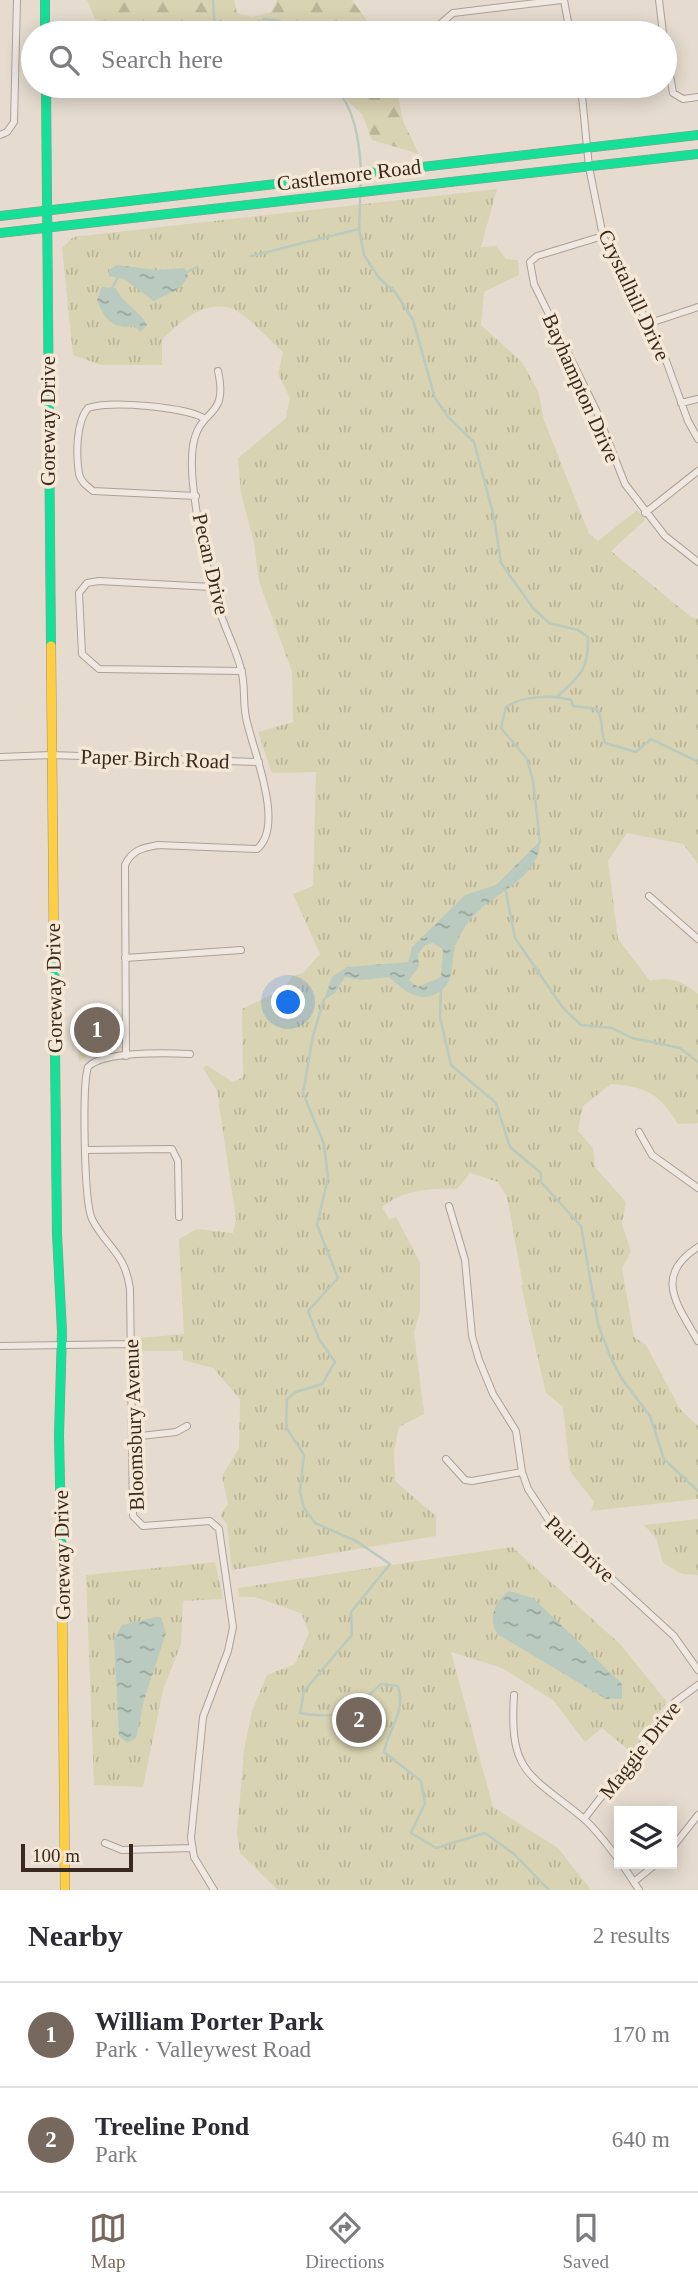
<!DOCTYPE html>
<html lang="en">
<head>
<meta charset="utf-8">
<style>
  body { margin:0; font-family:"Times New Roman",serif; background:#f7f7f7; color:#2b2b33 }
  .controls { position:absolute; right:21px; bottom:21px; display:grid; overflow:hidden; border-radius:0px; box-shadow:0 4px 18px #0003 }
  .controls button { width:63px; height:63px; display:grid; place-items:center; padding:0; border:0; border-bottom:2px solid #e1e1e2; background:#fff; color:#2b2b33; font:35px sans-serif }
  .scale { position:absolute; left:21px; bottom:18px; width:112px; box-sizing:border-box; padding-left:7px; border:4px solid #3a291f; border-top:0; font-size:19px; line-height:24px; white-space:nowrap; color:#3a291f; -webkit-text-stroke:5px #f6e8d6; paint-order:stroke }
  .you { position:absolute; left:289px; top:1003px; width:24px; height:24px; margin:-18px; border:5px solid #fff; border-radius:50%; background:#1a73e8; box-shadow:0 0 0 10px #1a73e833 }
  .badge { display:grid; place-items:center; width:46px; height:46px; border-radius:50%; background:#76685d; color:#fff; font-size:23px; font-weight:700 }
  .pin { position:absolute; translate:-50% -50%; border:4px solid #fff; box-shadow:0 2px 7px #0006 }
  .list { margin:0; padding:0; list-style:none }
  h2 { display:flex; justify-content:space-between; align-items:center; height:91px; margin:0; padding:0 28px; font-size:30px }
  h2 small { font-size:23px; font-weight:400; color:#7c7c81 }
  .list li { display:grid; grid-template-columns:46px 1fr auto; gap:21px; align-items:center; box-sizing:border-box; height:105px; padding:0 28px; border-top:2px solid #e1e1e2 }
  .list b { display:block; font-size:26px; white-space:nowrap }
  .list p { margin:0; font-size:23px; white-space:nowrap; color:#7c7c81 }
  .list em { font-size:23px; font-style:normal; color:#7c7c81 }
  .icon { flex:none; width:38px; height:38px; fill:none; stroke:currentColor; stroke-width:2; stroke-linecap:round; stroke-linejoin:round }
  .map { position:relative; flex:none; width:698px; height:1890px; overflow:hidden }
  .search { position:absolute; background:#fff; box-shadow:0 4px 18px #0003; left:21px; right:21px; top:21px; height:77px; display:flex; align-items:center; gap:18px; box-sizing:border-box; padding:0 24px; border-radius:38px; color:#7c7c81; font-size:26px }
  .sheet { height:301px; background:#fff }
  nav { display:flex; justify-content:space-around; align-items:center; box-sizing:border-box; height:98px; border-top:2px solid #e1e1e2; background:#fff; font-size:19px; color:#7c7c81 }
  nav a { display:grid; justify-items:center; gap:4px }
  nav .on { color:#76685d }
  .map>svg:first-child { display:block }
  .forest { fill:url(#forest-firs) }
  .park { fill:url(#park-tufts) }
  .water { fill:url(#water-ripples); fill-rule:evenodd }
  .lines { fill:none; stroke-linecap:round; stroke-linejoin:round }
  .stream { stroke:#bacabe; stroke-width:2.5 }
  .street-casing { stroke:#aba198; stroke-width:8 }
  .fast-casing { stroke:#9a9188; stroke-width:10 }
  .slow-casing { stroke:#9a9188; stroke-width:10 }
  .street { stroke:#eee8e1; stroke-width:6 }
  .fast { stroke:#16e098; stroke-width:9 }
  .slow { stroke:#ffcf43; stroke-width:9 }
  .labels { text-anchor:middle; stroke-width:7; stroke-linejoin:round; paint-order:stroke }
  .street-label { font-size:21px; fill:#3a291f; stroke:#f6e8d6 }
</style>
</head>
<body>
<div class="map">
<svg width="698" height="1890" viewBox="0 0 698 1890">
  <defs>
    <pattern id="forest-firs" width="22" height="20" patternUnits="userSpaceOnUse" patternTransform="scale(1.75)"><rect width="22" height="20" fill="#d8d3b2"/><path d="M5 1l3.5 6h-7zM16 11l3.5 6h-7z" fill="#bab599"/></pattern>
    <pattern id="park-tufts" width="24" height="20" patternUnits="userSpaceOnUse" patternTransform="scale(1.75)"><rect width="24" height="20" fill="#d8d3b2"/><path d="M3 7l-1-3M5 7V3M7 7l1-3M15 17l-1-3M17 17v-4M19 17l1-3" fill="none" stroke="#bab599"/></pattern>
    <pattern id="water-ripples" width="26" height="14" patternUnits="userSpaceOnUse" patternTransform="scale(1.75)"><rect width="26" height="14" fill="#bacabe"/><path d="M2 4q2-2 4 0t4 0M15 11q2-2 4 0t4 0" fill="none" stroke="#98a49a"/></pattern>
  </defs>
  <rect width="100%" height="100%" fill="#e5dccf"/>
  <path class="forest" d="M87 0H234L237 13 252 17 271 12 277 0H352L376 33H117L95 19Z
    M332 86H396L403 121 419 154 372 140 362 114Z"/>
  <path class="park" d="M497 189 481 247 496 246 506 259 518 260 519 275 484 292 481 325 522 362 538 391 544 420 589 534 598 541 637 510 645 520 611 551 691 617 698 619V864L683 844 627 833 608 861 618 939 650 981C671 976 681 981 698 994V1123L678 1124C659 1093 646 1087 611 1084L583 1106 578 1131 593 1148 595 1167 626 1202 622 1224 631 1252 622 1268 634 1337 646 1345 680 1409 698 1426V1499L591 1511 594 1502 570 1471 563 1407 546 1393 521 1285H523L507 1197 498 1182 470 1173 457 1189C431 1188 403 1190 382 1207L389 1219 396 1217 420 1262V1311L414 1332 424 1414 399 1427 394 1451 395 1481 436 1516V1536L232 1570 227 1525 220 1515 228 1504 222 1476 239 1448 240 1399 213 1368 183 1360V1351H139V1338L184 1334 179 1239 197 1229 233 1233 236 1219 217 1091 203 1068 206 1065 233 1082 243 1077 242 1009 284 989 292 976 303 973 320 954 293 894 313 886 316 772 272 773 258 732 293 722 292 672 259 581 254 542 241 494 238 458 286 418 290 398 278 374 283 352C271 342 246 314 233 309 204 299 180 322 162 340V365H101L73 355 62 248 73 237Z
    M117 1015V1043C107 1054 90 1051 79 1062L77 1017Z
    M698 1519V1575L682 1574 663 1563 656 1538 644 1525Z
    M512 1547 620 1644 667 1702 631 1752 602 1728 585 1742 553 1700 502 1668 451 1652 493 1807 558 1848 591 1890H278L240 1853 237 1833 244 1750 252 1711 267 1675 295 1664 309 1633 301 1613 255 1597H239L238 1588Z
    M215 1562 223 1599 183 1601 181 1644 163 1690 143 1787 94 1785 86 1575Z"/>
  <path class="water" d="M117 265 156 270 185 268 188 277 180 288 154 301 124 279 109 276V270Z
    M102 287 116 288C124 306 139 309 147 325L140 332 135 326C113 330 104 319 97 300Z
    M540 841C540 877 495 893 474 915 466 924 459 936 455 947 450 964 457 987 431 996 413 1001 401 987 389 977L362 980 345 977 335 993 324 1000 332 977 347 967 408 962 412 947 465 895 496 885ZM433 943 443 949 441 977 418 987 409 980 419 966 418 954 425 945Z
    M509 1591 533 1598 622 1684V1699H606L497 1634C488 1618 495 1601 509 1591Z
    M156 1617H161L166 1633 144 1700 136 1738 127 1743 119 1736 114 1639 122 1625Z"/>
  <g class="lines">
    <path class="stream" d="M213 0 215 33
      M260 33 258 29 264 19 280 21 293 33
      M334 86C355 108 359 140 361 170
      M361 177 359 229 364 255 379 278 395 292 413 320 435 398 448 417 474 442 494 517 501 563 533 608 549 623 578 630 588 637C589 669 580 676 558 696
      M251 256 359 229
      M185 273 197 267
      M111 290 118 277
      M540 842 533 781 527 759 501 728 506 707C523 696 551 694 571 700L573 706 597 709C604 720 600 732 605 743L636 752 651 739 698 762
      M505 887 515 938 563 1008 581 1025 612 1028 632 1038 680 1048 698 1062
      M441 990 440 1017 451 1065 496 1103 510 1147 541 1173V1182L581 1226 598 1324 610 1356 622 1379 650 1416 664 1459 698 1491
      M324 999 313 1036 303 1093 324 1144 328 1178 317 1225 338 1278 308 1311 319 1339 335 1362 322 1384 296 1392 287 1399 286 1427 304 1455 300 1492 304 1508 315 1523 356 1541 390 1564 351 1612 352 1635 304 1691 300 1713C341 1721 352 1711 381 1684L398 1686C406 1712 389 1728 384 1752L421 1781 425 1803 411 1833 436 1848 485 1833 514 1854 549 1890"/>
    <g class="street-casing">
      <path id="street" d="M564 0 570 33
        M659 0 663 33
        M437 33 439 25 453 13 561 0
        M665 45 673 93 683 99 698 97
        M465 86 483 90 516 86
        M581 86 589 167 603 236 664 355 688 421 698 439
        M0 135 7 132 14 122 17 0
        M603 236 537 256 530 262 534 284 596 410 625 484 665 536 698 562
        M647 324 698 307
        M681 403 698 399
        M196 496 93 491C87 486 81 482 79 474 76 455 76 422 88 408 108 400 188 407 205 419
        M645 513 698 471
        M212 587 99 581 87 583 79 593 82 654 99 669 242 671
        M0 757 51 755 259 762
        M649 896 698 939
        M125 958 241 950
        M190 1054C168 1053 103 1051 88 1067 82 1086 84 1202 92 1219 106 1247 125 1252 130 1289L133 1516 143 1526 210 1521 219 1529 233 1627 228 1651 203 1717 191 1838 194 1857 214 1890
        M126 1056 125 865C132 850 142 848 158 845L257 849C285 826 254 753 247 722 242 705 246 686 241 669 236 649 225 629 219 609 207 572 187 483 193 446 199 406 229 421 218 371
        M639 1132 652 1155 698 1188
        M87 1150 172 1149 178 1161 179 1217
        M449 1206 465 1260 472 1336 479 1360 493 1394 516 1431 522 1472 528 1489 550 1522 674 1636 698 1670
        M698 1247C653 1276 677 1304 698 1341
        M0 1346 131 1344
        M132 1437 176 1432 187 1426
        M446 1459 465 1480 472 1481 522 1472
        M514 1695C509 1773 528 1773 583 1818 597 1830 608 1846 619 1860
        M584 1819 675 1702 698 1685
        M105 1843 122 1850 192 1848
        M672 1848 698 1815
        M622 1864 639 1890
        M635 1881 656 1864"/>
    </g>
    <g class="fast-casing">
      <path id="fast" d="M45 0V33
        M46 86 51 646
        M0 216 698 135
        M0 233 698 154
        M54 956 57 1234 62 1332 59 1435 62 1576"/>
    </g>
    <g class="slow-casing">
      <path id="slow" d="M51 646 54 956
        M62 1576 65 1890"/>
    </g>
    <use href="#street" class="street"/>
    <use href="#fast" class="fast"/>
    <use href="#slow" class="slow"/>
  </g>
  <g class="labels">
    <g class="street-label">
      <text transform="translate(349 175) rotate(-7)" y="7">Castlemore Road</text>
      <text transform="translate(634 295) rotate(65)" y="7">Crystalhill Drive</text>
      <text transform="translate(581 388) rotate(66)" y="7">Bayhampton Drive</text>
      <text transform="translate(48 421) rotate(-90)" y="7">Goreway Drive</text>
      <text transform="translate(211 564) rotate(77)" y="7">Pecan Drive</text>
      <text transform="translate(155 759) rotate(2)" y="7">Paper Birch Road</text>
      <text transform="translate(54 988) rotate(-91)" y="7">Goreway Drive</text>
      <text transform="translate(134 1425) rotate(-92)" y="7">Bloomsbury Avenue</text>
      <text transform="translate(580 1549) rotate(43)" y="7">Pali Drive</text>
      <text transform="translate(62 1555) rotate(-91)" y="7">Goreway Drive</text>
      <text transform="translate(640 1750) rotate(-52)" y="7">Maggie Drive</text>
    </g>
  </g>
</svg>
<div class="controls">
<button><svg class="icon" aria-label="layers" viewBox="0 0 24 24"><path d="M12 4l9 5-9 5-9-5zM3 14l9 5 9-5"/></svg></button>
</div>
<div class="scale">100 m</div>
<div class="you"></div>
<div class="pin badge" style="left:97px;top:1030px">1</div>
<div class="pin badge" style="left:359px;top:1720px">2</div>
<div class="search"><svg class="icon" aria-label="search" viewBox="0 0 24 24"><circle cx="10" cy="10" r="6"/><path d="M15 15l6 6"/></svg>Search here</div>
</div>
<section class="sheet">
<h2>Nearby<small>2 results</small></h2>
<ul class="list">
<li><span class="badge">1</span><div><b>William Porter Park</b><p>Park · Valleywest Road</p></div><em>170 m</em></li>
<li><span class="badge">2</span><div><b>Treeline Pond</b><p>Park</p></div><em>640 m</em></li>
</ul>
</section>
<nav>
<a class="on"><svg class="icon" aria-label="map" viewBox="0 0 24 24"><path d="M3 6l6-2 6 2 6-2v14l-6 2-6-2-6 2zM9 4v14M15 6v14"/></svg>Map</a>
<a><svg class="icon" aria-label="directions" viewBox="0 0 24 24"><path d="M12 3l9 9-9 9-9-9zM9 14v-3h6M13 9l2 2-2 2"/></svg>Directions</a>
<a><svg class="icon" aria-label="saved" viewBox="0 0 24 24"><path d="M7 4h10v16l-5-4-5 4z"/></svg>Saved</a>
</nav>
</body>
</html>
